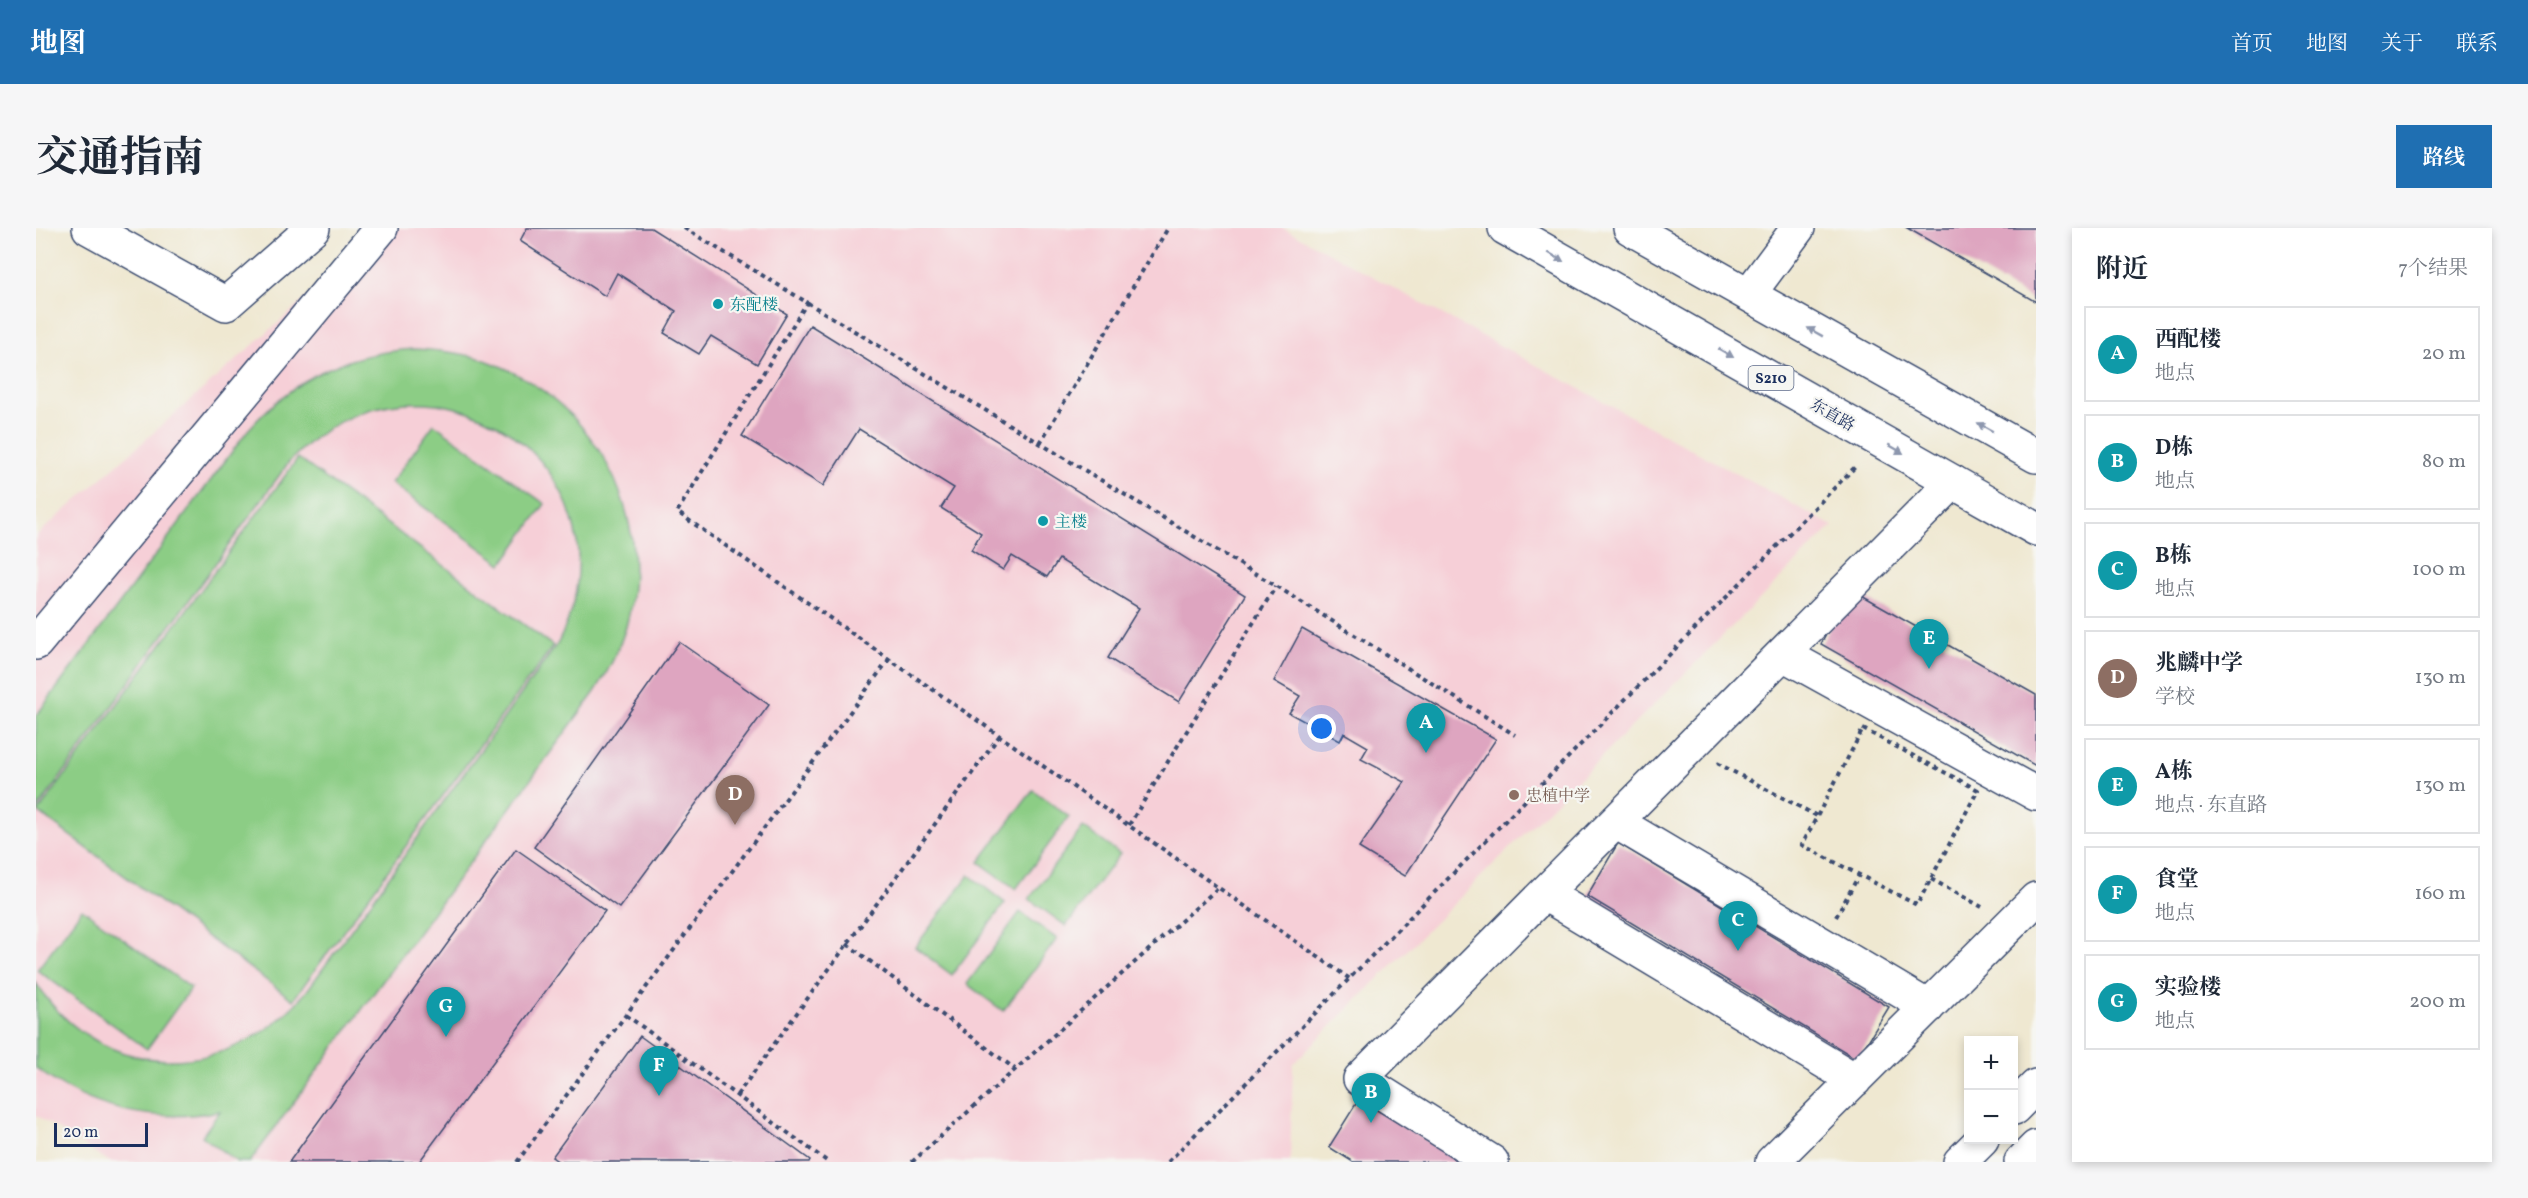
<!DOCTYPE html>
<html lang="zh">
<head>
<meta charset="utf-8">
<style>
  body { margin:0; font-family:Vollkorn,"Noto Serif SC",serif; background:#f6f6f7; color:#1f2937 }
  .controls { position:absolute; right:18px; bottom:18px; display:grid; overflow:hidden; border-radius:0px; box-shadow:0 3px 9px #0003 }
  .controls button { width:54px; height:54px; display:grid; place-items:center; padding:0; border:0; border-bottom:2px solid #e0e1e3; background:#fff; color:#1f2937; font:30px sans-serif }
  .scale { position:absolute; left:18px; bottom:15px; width:94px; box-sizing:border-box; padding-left:6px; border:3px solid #1b2f5e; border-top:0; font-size:16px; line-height:21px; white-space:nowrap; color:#1b2f5e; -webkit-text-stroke:4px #f6f6f2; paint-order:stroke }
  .you { position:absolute; left:1286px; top:501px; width:21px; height:21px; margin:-15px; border:4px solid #fff; border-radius:50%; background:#1a73e8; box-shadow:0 0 0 9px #1a73e833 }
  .badge { display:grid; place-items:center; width:39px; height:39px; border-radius:50%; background:#1f6fb2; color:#fff; font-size:20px; font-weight:700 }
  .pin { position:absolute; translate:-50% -50px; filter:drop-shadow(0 2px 3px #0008) }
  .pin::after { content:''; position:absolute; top:32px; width:21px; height:18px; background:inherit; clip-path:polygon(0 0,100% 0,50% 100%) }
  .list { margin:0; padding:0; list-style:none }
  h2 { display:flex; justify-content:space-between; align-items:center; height:78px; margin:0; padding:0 24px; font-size:26px }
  h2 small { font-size:20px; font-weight:400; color:#747a83 }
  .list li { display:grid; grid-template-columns:39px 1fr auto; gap:18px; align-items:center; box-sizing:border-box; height:96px; margin:0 12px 12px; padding:0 12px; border:2px solid #e0e1e3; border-radius:0px }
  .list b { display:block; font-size:22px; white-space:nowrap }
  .list p { margin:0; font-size:20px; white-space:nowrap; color:#747a83 }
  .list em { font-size:20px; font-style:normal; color:#747a83 }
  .map { position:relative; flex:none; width:2000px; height:934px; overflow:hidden; border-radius:0px }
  header { display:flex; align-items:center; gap:36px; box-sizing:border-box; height:84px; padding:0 30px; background:#1f6fb2; color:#fff }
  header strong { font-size:28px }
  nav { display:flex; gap:33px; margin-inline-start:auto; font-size:21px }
  .intro { display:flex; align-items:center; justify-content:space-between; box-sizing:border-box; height:144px; padding:0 36px }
  h1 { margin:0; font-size:42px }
  .button { padding:15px 27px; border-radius:0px; background:#1f6fb2; color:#fff; font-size:21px; font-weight:700 }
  main { display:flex; gap:36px; padding:0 36px }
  aside { flex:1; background:#fff; border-radius:0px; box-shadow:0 3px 9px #0003 }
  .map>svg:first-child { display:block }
  .built { fill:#f6cfd7 }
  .green { fill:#8ccd85; stroke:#547e72; stroke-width:1.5 }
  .building { fill:#dea5c0 }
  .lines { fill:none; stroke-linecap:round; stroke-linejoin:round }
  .minor-casing { stroke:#3b4b6f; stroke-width:36 }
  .major-casing { stroke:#3b4b6f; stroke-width:36 }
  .path { stroke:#3b4b6f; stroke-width:4; stroke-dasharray:4.5 4.5; stroke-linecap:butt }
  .minor { stroke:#fff; stroke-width:33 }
  .major { stroke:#fff; stroke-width:33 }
  .oneway { fill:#8d97ae }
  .culture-dot { fill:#0f9aa8; stroke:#f6f6f2; stroke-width:2 }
  .education-dot { fill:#8d6e63; stroke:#f6f6f2; stroke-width:2 }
  .labels { text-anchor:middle; stroke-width:4.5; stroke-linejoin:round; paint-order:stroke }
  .shield { fill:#f6f6f2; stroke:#5d6b8a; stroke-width:1.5 }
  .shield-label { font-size:15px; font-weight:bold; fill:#1b2f5e }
  .culture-label { font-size:16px; fill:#0d838f; stroke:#f6f6f2; text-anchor:start }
  .street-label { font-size:16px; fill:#1b2f5e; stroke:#f6f6f2 }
  .education-label { font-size:16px; fill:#785e54; stroke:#f6f6f2; text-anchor:start }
</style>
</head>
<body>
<header>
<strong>地图</strong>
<nav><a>首页</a><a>地图</a><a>关于</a><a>联系</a></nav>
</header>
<div class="intro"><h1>交通指南</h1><a class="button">路线</a></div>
<main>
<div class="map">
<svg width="2000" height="934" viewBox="0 0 2000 934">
  <rect width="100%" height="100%" fill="#f6f6f2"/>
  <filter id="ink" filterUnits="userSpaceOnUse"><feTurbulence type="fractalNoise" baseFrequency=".0167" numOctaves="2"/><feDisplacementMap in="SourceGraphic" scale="12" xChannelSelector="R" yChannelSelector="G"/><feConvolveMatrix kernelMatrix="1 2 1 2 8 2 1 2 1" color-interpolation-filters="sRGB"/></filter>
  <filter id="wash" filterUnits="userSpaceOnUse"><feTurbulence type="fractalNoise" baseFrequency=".008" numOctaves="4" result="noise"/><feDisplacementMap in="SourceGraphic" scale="24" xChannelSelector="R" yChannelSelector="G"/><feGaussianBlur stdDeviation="1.35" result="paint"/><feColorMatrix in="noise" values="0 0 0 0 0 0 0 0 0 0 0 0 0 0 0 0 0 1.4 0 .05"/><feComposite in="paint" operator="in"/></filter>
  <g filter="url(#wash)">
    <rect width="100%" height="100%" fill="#efe8d1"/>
    <path class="built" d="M350 0H1247L1797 298 1257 836 1254 934H74L0 887V308Z"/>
    <path class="green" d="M377 121C402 122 426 124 449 132 558 171 621 286 590 399 583 422 572 444 559 464L214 934H201L166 908 184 883C118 896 53 882 0 840V755C65 857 196 855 270 764L522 415C610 239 389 87 253 234L0 583V488L212 202C259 149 307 126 377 121Z
      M398 196 509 276 466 336 355 255Z
      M262 230 517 418 257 772 2 584Z
      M997 562 1033 589 980 661 943 634Z
      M1047 599 1084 626 1030 698 993 671Z
      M933 647 969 675 916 747 879 719Z
      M46 681 155 760 111 821 1 742Z
      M984 684 1021 711 967 783 931 756Z"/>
    <g id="blocks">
      <path class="building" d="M491 0H615L751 86 721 136 675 108 663 126 628 105 640 83 581 45 569 68 484 13Z
        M1871 0H2000V74L1887 9Z
        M774 97 1209 367 1143 474 1072 430 1103 380 1023 331 1011 349 976 328 967 342 935 322 945 305 905 280 918 260 823 201 787 258 706 208Z
        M1815 362 2000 467V538L1785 416Z
        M1266 401 1460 511 1369 648 1323 620 1369 554 1325 531 1332 519 1308 505 1304 513 1253 485 1264 468 1238 453Z
        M643 414 733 477 583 680 498 619Z
        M1582 615 1853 779 1821 831 1551 668Z
        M480 621 569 683 383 934H253Z
        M604 808 774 932 773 934H523L516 929Z
        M1323 871 1426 934H1317L1293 919Z"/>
    </g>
  </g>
  <g filter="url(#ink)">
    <use href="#blocks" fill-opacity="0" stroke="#3b4b6f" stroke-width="1.5"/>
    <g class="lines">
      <g class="minor-casing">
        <path id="minor" d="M53 0 190 76 277 0
          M1713 66 1762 0
          M0 415 345 0
          M1747 426 2000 566
          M1580 594 1892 779
          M1509 666 1819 852
          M1978 880 2000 858
          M1456 934 1324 851 1917 254
          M1736 934 2000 671
          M1924 934 1946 912
          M1985 934 2000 919"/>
      </g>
      <g class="major-casing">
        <path id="major" d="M1469 0 2000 301
          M1594 0 2000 228"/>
      </g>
      <path class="path" d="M648 0 1240 358 1479 507
        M772 73 641 284 1314 751
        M1004 215 1132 0
        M1827 501 1942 562 1881 677 1766 617Z
        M1681 535 1781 588
        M1093 597 1240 358
        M1895 651 1946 679
        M1800 689 1823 647
        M811 716 979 841
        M590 787 792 934
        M701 867 964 507
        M481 934 854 430
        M876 934 1183 659
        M1132 934 1821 237"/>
      <use href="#minor" class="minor"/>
      <use href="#major" class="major"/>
    </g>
    <defs><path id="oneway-solid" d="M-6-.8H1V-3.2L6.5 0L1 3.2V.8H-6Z" transform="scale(1.5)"/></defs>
    <g class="oneway">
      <use href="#oneway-solid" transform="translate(1520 29) rotate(30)"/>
      <use href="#oneway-solid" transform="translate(1779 104) rotate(-151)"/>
      <use href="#oneway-solid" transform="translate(1690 125) rotate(30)"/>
      <use href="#oneway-solid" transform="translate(1949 199) rotate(-151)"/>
      <use href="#oneway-solid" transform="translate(1860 221) rotate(30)"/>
    </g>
  </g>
  <g class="culture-dot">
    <circle cx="682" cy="76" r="6"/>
    <circle cx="1007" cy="293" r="6"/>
  </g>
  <circle class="education-dot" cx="1478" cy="567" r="6"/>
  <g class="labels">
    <rect class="shield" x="1712.5" y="138" width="45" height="24" rx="4.5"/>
    <g class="shield-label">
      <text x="1735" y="155">S210</text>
    </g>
    <g class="culture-label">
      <text x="694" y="82">东配楼</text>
      <text x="1019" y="299">主楼</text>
    </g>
    <g class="street-label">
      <text transform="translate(1797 186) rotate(30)" y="6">东直路</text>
    </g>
    <g class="education-label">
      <text x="1490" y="573">忠植中学</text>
    </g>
  </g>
</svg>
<div class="controls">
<button>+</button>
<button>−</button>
</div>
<div class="scale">20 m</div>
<div class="you"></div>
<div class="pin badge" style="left:1390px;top:525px;background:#0f9aa8">A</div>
<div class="pin badge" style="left:1335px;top:895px;background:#0f9aa8">B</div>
<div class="pin badge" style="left:1702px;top:723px;background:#0f9aa8">C</div>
<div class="pin badge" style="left:699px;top:597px;background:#8d6e63">D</div>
<div class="pin badge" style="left:1893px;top:441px;background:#0f9aa8">E</div>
<div class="pin badge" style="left:623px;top:868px;background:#0f9aa8">F</div>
<div class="pin badge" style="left:410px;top:809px;background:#0f9aa8">G</div>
</div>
<aside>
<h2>附近<small>7个结果</small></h2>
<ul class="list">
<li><span class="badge" style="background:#0f9aa8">A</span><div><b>西配楼</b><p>地点</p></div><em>20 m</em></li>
<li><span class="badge" style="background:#0f9aa8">B</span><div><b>D栋</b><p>地点</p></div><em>80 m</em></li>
<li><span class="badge" style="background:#0f9aa8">C</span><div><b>B栋</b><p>地点</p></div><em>100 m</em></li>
<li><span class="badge" style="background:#8d6e63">D</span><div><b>兆麟中学</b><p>学校</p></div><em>130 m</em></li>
<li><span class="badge" style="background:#0f9aa8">E</span><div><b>A栋</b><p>地点 · 东直路</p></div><em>130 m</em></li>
<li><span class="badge" style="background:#0f9aa8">F</span><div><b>食堂</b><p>地点</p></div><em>160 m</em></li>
<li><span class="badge" style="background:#0f9aa8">G</span><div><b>实验楼</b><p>地点</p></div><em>200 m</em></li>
</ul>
</aside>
</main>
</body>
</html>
